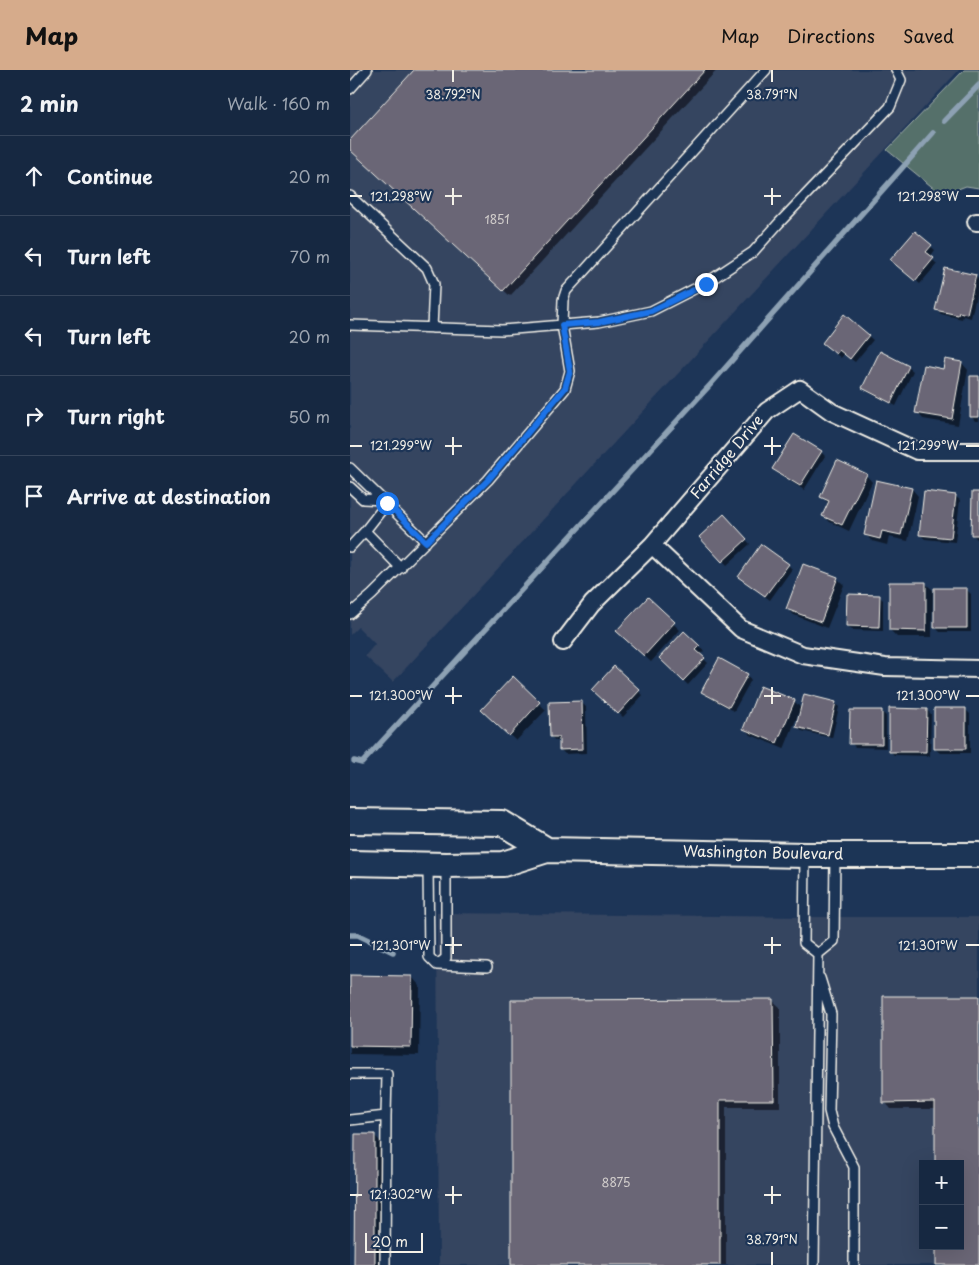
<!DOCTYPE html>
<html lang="en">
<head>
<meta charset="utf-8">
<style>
  body { margin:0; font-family:"Playpen Sans",sans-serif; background:#1f3048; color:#f1f3f6 }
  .controls { position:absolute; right:15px; bottom:15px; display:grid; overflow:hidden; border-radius:0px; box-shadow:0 5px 20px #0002 }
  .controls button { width:45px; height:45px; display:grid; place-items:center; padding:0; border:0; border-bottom:1px solid #35445a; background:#162841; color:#f1f3f6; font:25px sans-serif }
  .scale { position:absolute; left:15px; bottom:12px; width:58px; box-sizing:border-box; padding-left:5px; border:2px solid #f4f1e8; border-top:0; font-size:14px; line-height:18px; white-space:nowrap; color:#f4f1e8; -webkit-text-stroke:4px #1d3557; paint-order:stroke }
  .stop { position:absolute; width:15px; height:15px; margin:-11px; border:4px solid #1a73e8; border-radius:50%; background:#fff }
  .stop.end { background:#1a73e8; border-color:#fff; box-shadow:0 1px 5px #0008 }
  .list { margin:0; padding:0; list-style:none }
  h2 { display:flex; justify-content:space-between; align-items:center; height:65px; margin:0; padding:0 20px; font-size:21px }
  h2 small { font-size:16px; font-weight:400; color:#9ea6b1 }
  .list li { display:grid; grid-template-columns:32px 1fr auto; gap:15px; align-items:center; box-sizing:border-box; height:80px; padding:0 20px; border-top:1px solid #35445a }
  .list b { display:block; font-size:19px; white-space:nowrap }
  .list em { font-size:16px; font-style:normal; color:#9ea6b1 }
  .icon { flex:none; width:28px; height:28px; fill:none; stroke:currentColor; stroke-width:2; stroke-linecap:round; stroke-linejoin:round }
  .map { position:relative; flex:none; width:629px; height:1195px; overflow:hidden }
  header { display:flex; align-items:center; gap:30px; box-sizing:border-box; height:70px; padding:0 25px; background:#d6ab8b; color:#111 }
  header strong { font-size:24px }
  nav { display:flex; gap:28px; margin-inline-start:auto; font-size:18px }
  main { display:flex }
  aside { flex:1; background:#162841 }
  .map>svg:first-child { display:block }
  .built { fill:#344460; fill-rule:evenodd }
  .green { fill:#556f6b; stroke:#a4b0aa }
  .shadow { fill:#0007 }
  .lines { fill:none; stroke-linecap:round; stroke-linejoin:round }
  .stream { stroke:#8da1b3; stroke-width:5.5 }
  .building { fill:#6a6676; stroke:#f4f1e8 }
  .service-casing { stroke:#f4f1e8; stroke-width:12 }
  .minor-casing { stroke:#f4f1e8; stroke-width:20 }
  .secondary-casing { stroke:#f4f1e8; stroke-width:28 }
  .service { stroke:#1d3557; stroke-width:9 }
  .minor { stroke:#1d3557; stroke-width:16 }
  .secondary { stroke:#1d3557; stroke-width:24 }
  .route { stroke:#1a73e8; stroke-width:6 }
  .ticks { fill:none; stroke:#f4f1e8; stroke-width:2 }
  .labels { text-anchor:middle; stroke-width:4.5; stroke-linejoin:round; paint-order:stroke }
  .number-label { font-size:12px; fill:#d2cecc }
  .street-label { font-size:15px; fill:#f4f1e8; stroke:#1d3557 }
  .ticks-label { font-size:12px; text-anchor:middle; fill:#f4f1e8; stroke:#1d3557; stroke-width:4.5; stroke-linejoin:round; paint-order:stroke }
</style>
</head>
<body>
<header>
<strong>Map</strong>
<nav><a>Map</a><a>Directions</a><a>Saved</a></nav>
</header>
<main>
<aside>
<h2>2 min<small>Walk · 160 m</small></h2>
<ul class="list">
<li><svg class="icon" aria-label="ahead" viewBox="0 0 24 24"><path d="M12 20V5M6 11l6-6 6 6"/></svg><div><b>Continue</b></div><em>20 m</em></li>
<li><svg class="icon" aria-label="left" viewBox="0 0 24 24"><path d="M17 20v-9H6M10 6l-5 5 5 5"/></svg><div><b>Turn left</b></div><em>70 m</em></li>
<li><svg class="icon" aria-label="left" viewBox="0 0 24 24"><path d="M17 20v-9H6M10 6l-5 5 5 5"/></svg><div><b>Turn left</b></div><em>20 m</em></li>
<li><svg class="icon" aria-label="right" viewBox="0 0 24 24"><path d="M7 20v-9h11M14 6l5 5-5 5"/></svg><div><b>Turn right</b></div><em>50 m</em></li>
<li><svg class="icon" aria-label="arrive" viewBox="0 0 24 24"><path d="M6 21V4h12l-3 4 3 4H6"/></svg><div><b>Arrive at destination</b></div></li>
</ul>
</aside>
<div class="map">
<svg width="629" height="1195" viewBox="0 0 629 1195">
  <rect width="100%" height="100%" fill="#1d3557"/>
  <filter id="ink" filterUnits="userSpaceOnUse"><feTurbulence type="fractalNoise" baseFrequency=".02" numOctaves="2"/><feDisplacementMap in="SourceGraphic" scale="10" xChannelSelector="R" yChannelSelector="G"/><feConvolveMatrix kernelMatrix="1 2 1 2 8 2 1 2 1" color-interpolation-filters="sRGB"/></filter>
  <g filter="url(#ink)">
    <path class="built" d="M0 0H609L43 612 15 586 25 574 8 557 0 565Z
      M87 843 464 847H629V1195H89ZM573 1094H610V1176H573Z"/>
    <path class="green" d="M614 0H629V118L616 116 592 125 537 80Z"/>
    <path class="shadow" d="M66 0H367L160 226 0 78V72Z
      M565 163 585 180 580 187 587 194 570 214 546 194Z
      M625 206 629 210V214L621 248 613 246 612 249 591 244 587 240Z
      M495 246 523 270 505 292 494 284 491 288 477 277Z
      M612 293 618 300 608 355 573 349 567 342 594 300Z
      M558 297 563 301 546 336 518 322 513 318Z
      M621 307H629V351H625L621 346Z
      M471 382 475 386 454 420 428 403 424 399Z
      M516 405 522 412 499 461 480 452 473 445 479 434 471 426Z
      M562 419 568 426 558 471 539 467 537 475 522 471 515 464Z
      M624 423H629V469H627L623 465Z
      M605 426 610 430 605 472 575 469 570 465Z
      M374 445 400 474 377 495 350 467Z
      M438 495 442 499 420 530 394 511Z
      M487 508 494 515 477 558 444 545 437 538Z
      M576 514 583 520 582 567H547L540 560Z
      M616 519 621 524V562H590L586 558Z
      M529 526 533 530V561L502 560 497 555Z
      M298 529 330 560 301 592 275 568Z
      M334 562 354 581 350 585 358 593 338 615 310 588Z
      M264 598 293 625 273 647 248 624Z
      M397 605 401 610 384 641 357 626 352 621Z
      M163 608 196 640 166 671 133 640Z
      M444 631 452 639 485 633 489 637 482 668 452 661 447 657 451 642H449L434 679 401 665 394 659Z
      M231 632 236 637 237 683 215 684 210 679V671H206L201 667Z
      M577 640 581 644 580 686 544 685 540 681Z
      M616 640 620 644V683H590L585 679Z
      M532 642 536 646V678L505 677 501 673Z
      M0 906 62 907 70 916 69 985 0 984Z
      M535 928H629V1195H587L610 1176V1094L587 1039H541L535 1032Z
      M423 931 430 937V1037H376V1195H163Z
      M24 1065 31 1072V1195H5Z"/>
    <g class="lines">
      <path class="stream" d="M594 51 629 15
        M4 691 12 693 361 314 583 63
        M0 865H8L43 882"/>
    </g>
    <path class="building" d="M64 0H355L153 221 0 80V70Z
      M565 161 582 175 576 182 584 188 565 211 540 190Z
      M595 198 626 205 617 244 609 242 608 245 585 240Z
      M494 244 519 265 500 289 489 280 486 284 472 273Z
      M530 281 559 296 541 333 512 318Z
      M595 289 612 292 602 349 565 343 574 295 593 299Z
      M620 306H629V347H620Z
      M444 364 472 381 450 416 422 399Z
      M487 390 517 404 492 455 472 446 479 431 470 427Z
      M526 410 562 418 551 465 532 461 530 469 514 465Z
      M574 421 606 425 601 468 569 465Z
      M622 422H629V465H621Z
      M374 444 397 469 372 492 349 467Z
      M411 474 439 494 415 526 388 507Z
      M453 494 488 507 471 552 436 539Z
      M539 512H576V561L539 560Z
      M584 518H617V558H584Z
      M497 524 530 525 529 557 496 556Z
      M298 527 325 552 294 586 266 561Z
      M334 561 350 576 346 580 355 588 333 611 309 588Z
      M369 588 398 604 379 637 351 622Z
      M264 596 290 620 268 644 242 620Z
      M163 606 190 632 159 666 131 640Z
      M410 616 445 630 427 673 393 659Z
      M454 624 486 632 478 665 446 657Z
      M232 631 233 679 209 680V667H200L199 632Z
      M539 638 577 639 576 682H539Z
      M584 638H616V679H584Z
      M500 640H532V674H499Z
      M0 905 62 906 61 977 0 976Z
      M533 926H629V1195H586V1176H610V1094H585V1032L533 1033Z
      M423 929 424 1030H370V1195H161V930Z
      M5 1064H25V1195H4Z"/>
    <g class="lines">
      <g class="service-casing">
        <path id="service" d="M0 19 17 0
          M0 126 77 198 84 214 82 258
          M0 255 152 260 249 252 301 241 356 213 403 182 429 153 540 37 551 10 546 0
          M0 398 76 472
          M0 417 13 429 34 430
          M15 461 37 433
          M0 477 15 461 51 498
          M0 544 22 525 138 410 215 319 220 301 212 255 213 230 216 221 416 0
          M455 785 454 873 468 884
          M78 797 79 887 87 895 137 897
          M87 895 96 888V795
          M470 908 481 944 479 1041 483 1057 504 1097V1195
          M0 1004H37L36 1046 35 1195
          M0 1050 36 1046
          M464 1195 468 884 484 871 485 785"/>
      </g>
      <g class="minor-casing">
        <path id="minor" d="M626 152H629
          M302 475 391 559 453 585 535 597 629 599
          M213 572 242 534 302 475 417 341 450 319 482 342 567 381H629"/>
      </g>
      <g class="secondary-casing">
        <path id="secondary" d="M0 751 152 753 197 780
          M0 793 96 795 153 794 197 780 455 785H629"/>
      </g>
      <use href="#service" class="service"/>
      <use href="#minor" class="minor"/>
      <use href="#secondary" class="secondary"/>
    </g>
  </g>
  <g class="lines" filter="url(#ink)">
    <path class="route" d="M37 433 76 472 138 410 215 318 220 301 212 255 249 252 301 241 356 214"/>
  </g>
  <path class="ticks" d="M103 0V12M422 0V12M103 118V135M422 118V135M0 126H12M95 126H112M414 126H431M616 126H629M103 367V385M422 367V385M0 376H12M95 376H112M414 376H431M616 376H629M103 617V634M422 617V634M0 626H12M95 626H112M414 626H431M616 626H629M103 867V884M422 867V884M0 875H12M95 875H112M414 875H431M616 875H629M103 1116V1134M422 1116V1134M0 1125H12M95 1125H112M414 1125H431M422 1182V1195"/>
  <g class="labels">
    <g class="number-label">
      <text x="147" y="154">1851</text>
      <text x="266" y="1117">8875</text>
    </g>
    <g class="street-label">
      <text transform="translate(377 387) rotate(-50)" y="5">Farridge Drive</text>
      <text transform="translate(413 783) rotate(1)" y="5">Washington Boulevard</text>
    </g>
  </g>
  <g class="ticks-label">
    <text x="103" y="29">38.792°N</text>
    <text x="422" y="29">38.791°N</text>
    <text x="578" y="131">121.298°W</text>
    <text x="51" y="131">121.298°W</text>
    <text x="578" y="380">121.299°W</text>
    <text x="51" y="380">121.299°W</text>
    <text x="578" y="630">121.300°W</text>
    <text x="51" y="630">121.300°W</text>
    <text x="51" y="880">121.301°W</text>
    <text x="578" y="880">121.301°W</text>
    <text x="51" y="1129">121.302°W</text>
    <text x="422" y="1174">38.791°N</text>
  </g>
</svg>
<div class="controls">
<button>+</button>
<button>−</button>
</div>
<div class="scale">20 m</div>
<div class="stop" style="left:37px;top:433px"></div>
<div class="stop end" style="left:356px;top:214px"></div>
</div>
</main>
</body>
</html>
